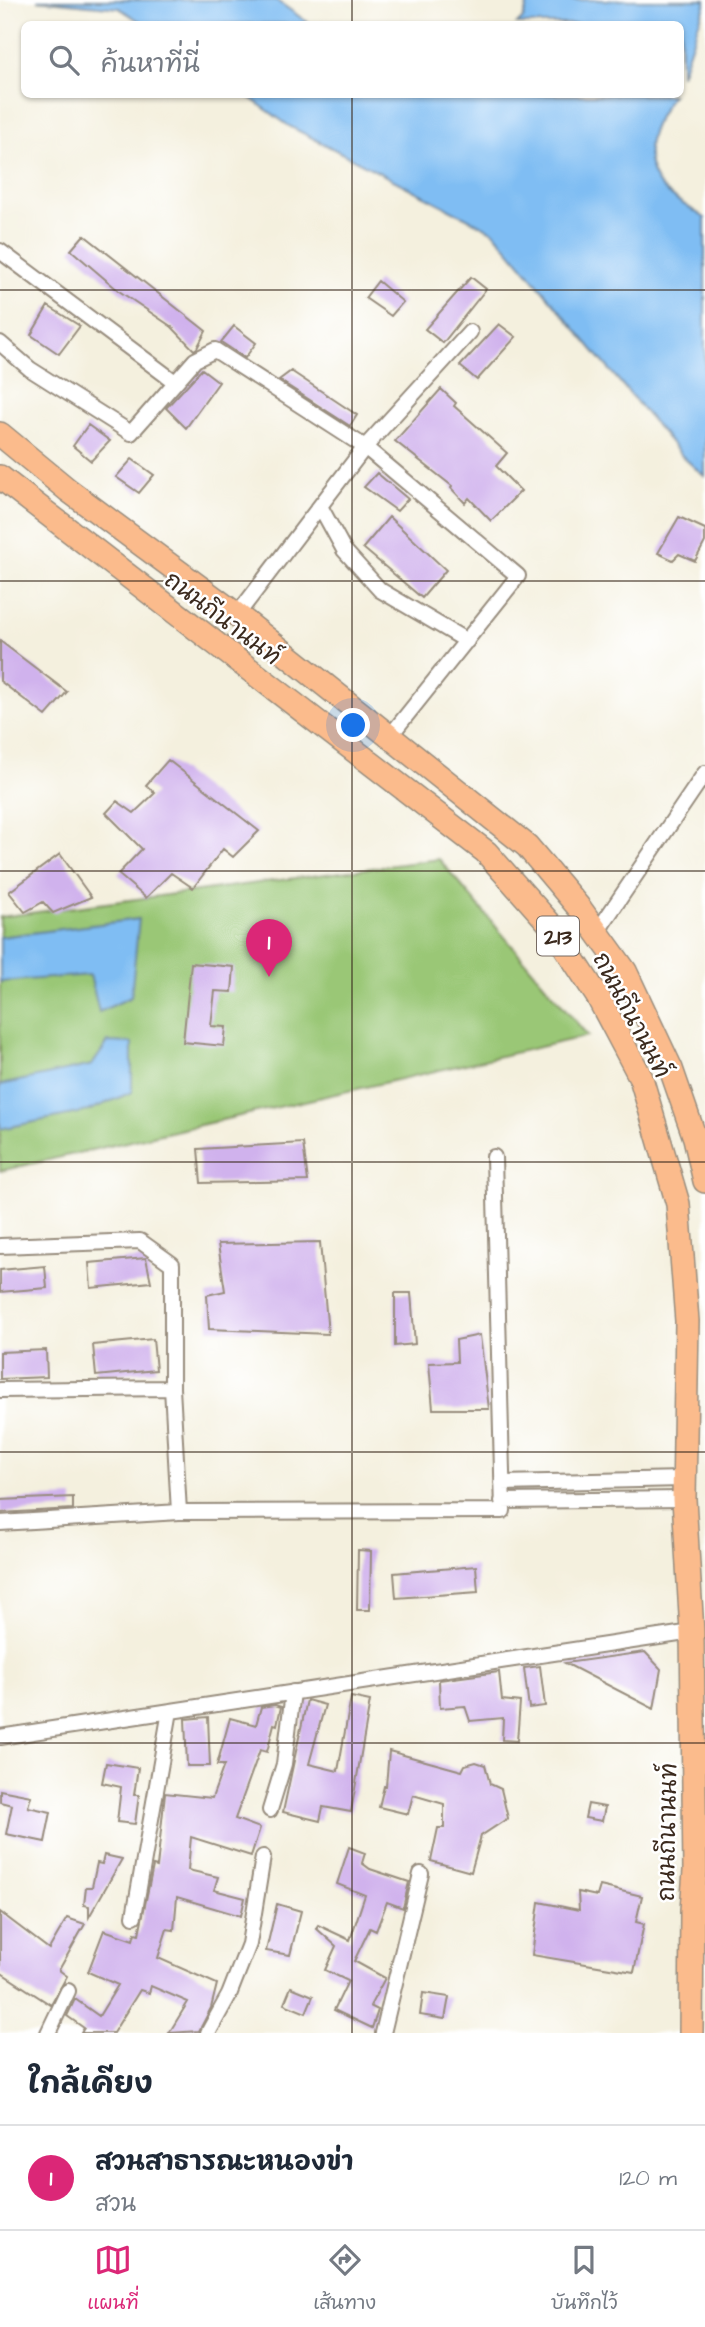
<!DOCTYPE html>
<html lang="th">
<head>
<meta charset="utf-8">
<style>
  body { margin:0; font-family:"Architects Daughter","Playpen Sans Thai",sans-serif; background:#f6f6f7; color:#1f2937 }
  .you { position:absolute; left:354px; top:726px; width:24px; height:24px; margin:-18px; border:5px solid #fff; border-radius:50%; background:#1a73e8; box-shadow:0 0 0 10px #1a73e833 }
  .badge { display:grid; place-items:center; width:46px; height:46px; border-radius:50%; background:#db2777; color:#fff; font-size:23px; font-weight:700 }
  .pin { position:absolute; translate:-50% -58px; filter:drop-shadow(0 2px 4px #0008) }
  .pin::after { content:''; position:absolute; top:37px; width:24px; height:21px; background:inherit; clip-path:polygon(0 0,100% 0,50% 100%) }
  .list { margin:0; padding:0; list-style:none }
  h2 { display:flex; justify-content:space-between; align-items:center; height:91px; margin:0; padding:0 28px; font-size:30px }
  h2 small { font-size:23px; font-weight:400; color:#747a83 }
  .list li { display:grid; grid-template-columns:46px 1fr auto; gap:21px; align-items:center; box-sizing:border-box; height:105px; padding:0 28px; border-top:2px solid #e0e1e3 }
  .list b { display:block; font-size:26px; white-space:nowrap }
  .list p { margin:0; font-size:23px; white-space:nowrap; color:#747a83 }
  .list em { font-size:23px; font-style:normal; color:#747a83 }
  .icon { flex:none; width:38px; height:38px; fill:none; stroke:currentColor; stroke-width:2; stroke-linecap:round; stroke-linejoin:round }
  .map { position:relative; flex:none; width:705px; height:2033px; overflow:hidden }
  .search { position:absolute; background:#fff; box-shadow:0 2px 5px #0004; left:21px; right:21px; top:21px; height:77px; display:flex; align-items:center; gap:18px; box-sizing:border-box; padding:0 24px; border-radius:10px; color:#747a83; font-size:26px }
  .sheet { height:196px; background:#fff }
  nav { display:flex; justify-content:space-around; align-items:center; box-sizing:border-box; height:98px; border-top:2px solid #e0e1e3; background:#fff; font-size:19px; color:#747a83 }
  nav a { display:grid; justify-items:center; gap:4px }
  nav .on { color:#db2777 }
  .map>svg:first-child { display:block }
  .green { fill:#9ac776; stroke:#6a784a; stroke-width:2 }
  .water { fill:#7fbdf3; stroke:#5d7488; stroke-width:2 }
  .building { fill:#d0b2ed }
  .lines { fill:none; stroke-linecap:round; stroke-linejoin:round }
  .minor-casing { stroke:#988d7e; stroke-width:18 }
  .primary-casing { stroke:#988d7e; stroke-width:26 }
  .minor { stroke:#fff; stroke-width:14 }
  .primary { stroke:#fbbb8c; stroke-width:23 }
  .grid { fill:none; stroke:#3b2a1e; stroke-width:2; stroke-opacity:0.55 }
  .labels { text-anchor:middle; stroke-width:5; stroke-linejoin:round; paint-order:stroke }
  .shield { fill:#fff; stroke:#766a62; stroke-width:2 }
  .shield-label { font-size:23px; font-weight:bold; fill:#3b2a1e }
  .street-label { font-size:24px; fill:#3b2a1e; stroke:#fff }
</style>
</head>
<body>
<div class="map">
<svg width="705" height="2033" viewBox="0 0 705 2033">
  <rect width="100%" height="100%" fill="#fff"/>
  <filter id="ink" filterUnits="userSpaceOnUse"><feTurbulence type="fractalNoise" baseFrequency=".0143" numOctaves="2"/><feDisplacementMap in="SourceGraphic" scale="14" xChannelSelector="R" yChannelSelector="G"/><feConvolveMatrix kernelMatrix="1 2 1 2 8 2 1 2 1" color-interpolation-filters="sRGB"/></filter>
  <filter id="wash" filterUnits="userSpaceOnUse"><feTurbulence type="fractalNoise" baseFrequency=".00686" numOctaves="4" result="noise"/><feDisplacementMap in="SourceGraphic" scale="28" xChannelSelector="R" yChannelSelector="G"/><feGaussianBlur stdDeviation="1.57" result="paint"/><feColorMatrix in="noise" values="0 0 0 0 0 0 0 0 0 0 0 0 0 0 0 0 0 1.4 0 .05"/><feComposite in="paint" operator="in"/></filter>
  <g filter="url(#wash)">
    <rect width="100%" height="100%" fill="#f4f0de"/>
    <path class="green" d="M439 859 588 1036 0 1171V917Z"/>
    <path class="water" d="M37 0H276L310 24H144L119 8Z
      M529 0H705V5L681 75 680 24H517L523 18Z
      M246 95H672C655 121 638 150 657 181 665 195 691 208 705 218V477L682 456 494 232 289 126Z
      M139 919 131 997 99 1012 90 975 0 982V937Z
      M108 1042 132 1043V1092L88 1111 0 1129V1085L92 1065Z"/>
    <g id="blocks">
      <path class="building" d="M84 235 206 331 197 348 194 350 172 327 119 291 71 250Z
        M471 277 486 289 443 343 425 329Z
        M378 281 403 302 391 316 365 298Z
        M48 306 80 326 59 354 31 335Z
        M499 324 516 337 477 380 460 366Z
        M234 326 256 343 245 358 221 342Z
        M202 369 219 382 186 428 166 408Z
        M291 371 357 415 350 426 279 380Z
        M441 389 456 403 454 406 507 453 496 466 521 491 491 521 469 498 465 503 451 488 452 486 395 441Z
        M88 425 110 441 91 461 73 446Z
        M132 459 154 475 139 493 116 477Z
        M377 473 408 499 397 511 364 487Z
        M389 517 446 570 422 598 363 548Z
        M679 517 705 529V542L695 561 679 554 673 560 658 553Z
        M0 641 67 692 46 716 0 681Z
        M168 760 259 831 233 857 223 849 193 888 171 873 146 898 118 874 142 849 106 813 117 801 134 813 155 793 146 785Z
        M60 854 91 897 53 913 43 902 25 912 9 892Z
        M191 963 234 967 232 992 215 991 211 1026 226 1027 224 1046 183 1042Z
        M303 1143 308 1181 201 1183 198 1149Z
        M320 1242 328 1334 209 1329 207 1295 225 1291 218 1244Z
        M146 1258 151 1282 91 1288 89 1263Z
        M45 1266 47 1288 0 1292V1270Z
        M395 1293H411L415 1344 395 1346Z
        M480 1335 489 1409H433L429 1363 457 1362 456 1340Z
        M153 1339 156 1370 96 1376 93 1345Z
        M46 1350 47 1377 0 1379V1352Z
        M73 1497V1509L0 1513V1500Z
        M358 1550 371 1551 370 1610H357Z
        M476 1566 478 1592 396 1598 394 1573Z
        M645 1652 661 1669 654 1709 565 1663Z
        M540 1666 545 1706 529 1708 524 1668Z
        M499 1672 502 1700 520 1702 517 1741 502 1740 503 1718 470 1721 465 1706 440 1708 439 1680Z
        M351 1697 370 1701 351 1812 323 1807 320 1821 283 1812 307 1700 325 1705 309 1764 338 1771Z
        M275 1705 281 1707 277 1725 274 1724 267 1752 260 1750 235 1819 260 1828 251 1856 191 1837 188 1870 218 1877 214 1890 245 1898 241 1916 177 1897 174 1930 167 1929 158 1958 217 1984 211 2008 199 2031 169 2033 188 2002 151 1986 149 1993 140 1990 113 2033H81L84 2028 67 2016 75 1999 99 2016 118 1985 88 1972 104 1930 133 1940 135 1933 139 1934 153 1866 157 1867 165 1793 212 1798 224 1765H217L230 1718 256 1725 261 1707Z
        M208 1717 210 1766H187L185 1719Z
        M389 1751 462 1771 465 1765 476 1762 485 1765 490 1784 501 1789 508 1818 481 1836 471 1872 431 1861 438 1828H444V1804L413 1795 408 1814 379 1807 384 1786H386Z
        M106 1763 138 1768 134 1795H139L135 1824 117 1822 121 1787 102 1783Z
        M0 1790 31 1796 28 1807 51 1812 45 1842 6 1834 12 1805 0 1802Z
        M588 1804 605 1807 602 1821 585 1818Z
        M349 1847 365 1853 362 1863 370 1869 409 1882 403 1908 387 1902 376 1931 370 1928 354 1961 385 1978 370 2006 378 2010 372 2028 334 2010 348 1981 325 1970 336 1946 316 1928 318 1925 350 1940 365 1895 337 1884Z
        M104 1855 122 1859 89 1917V1906L84 1905 86 1887H92L97 1863 102 1864Z
        M600 1886 642 1896 636 1922 644 1924 634 1972 532 1955 539 1902 579 1910 578 1892 597 1896Z
        M277 1904 301 1911 290 1955 266 1951Z
        M0 1912 49 1949 67 1918 85 1924 59 1970 67 1976 51 2005 0 1972Z
        M291 1987 313 1996 306 2013 284 2004Z
        M423 1993 449 1997 445 2019 420 2015Z"/>
    </g>
  </g>
  <g filter="url(#ink)">
    <use href="#blocks" fill-opacity="0" stroke="#988d7e" stroke-width="2"/>
    <g class="lines">
      <g class="minor-casing">
        <path id="minor" d="M0 251 175 382
          M0 343 30 369 131 433 195 360 215 350 365 447 518 576 390 736
          M237 615 320 506
          M467 641 380 590 344 550 320 506 365 447 470 332
          M597 932 705 773
          M0 1246 140 1241 172 1264V1388L179 1512
          M0 1390 172 1388
          M502 1483 684 1479
          M502 1501 684 1499
          M0 1523 179 1512 503 1511 494 1157
          M0 1737 692 1632
          M270 1810 284 1764 293 1692
          M134 1916 170 1711
          M48 2033 68 1991
          M208 2033 229 1995 249 1944 263 1857
          M383 2033 421 1874"/>
      </g>
      <g class="primary-casing">
        <path id="primary" d="M0 434 68 490 237 615 527 846 581 910 625 971 671 1069 695 1138 705 1181
          M0 477 486 852 551 925 598 997 641 1078 678 1204 687 1321 684 1499 692 1632 695 1871 692 1910 691 2033"/>
      </g>
      <use href="#minor" class="minor"/>
      <use href="#primary" class="primary"/>
    </g>
  </g>
  <path class="grid" d="M352 0V24M352 94V2033M0 290H705M0 581H705M0 871H705M0 1162H705M0 1452H705M0 1743H705"/>
  <g class="labels">
    <rect class="shield" x="537" y="916.5" width="42" height="39" rx="5"/>
    <g class="shield-label">
      <text x="558" y="944">213</text>
    </g>
    <g class="street-label">
      <text transform="translate(223 618) rotate(37)" y="8">ถนนถีนานนท์</text>
      <text transform="translate(632 1015) rotate(62)" y="8">ถนนถีนานนท์</text>
      <text transform="translate(667 1832) rotate(-89)" y="8">ถนนถีนานนท์</text>
    </g>
  </g>
</svg>
<div class="you"></div>
<div class="pin badge" style="left:269px;top:977px">1</div>
<div class="search"><svg class="icon" aria-label="search" viewBox="0 0 24 24"><circle cx="10" cy="10" r="6"/><path d="M15 15l6 6"/></svg>ค้นหาที่นี่</div>
</div>
<section class="sheet">
<h2>ใกล้เคียง<small></small></h2>
<ul class="list">
<li><span class="badge">1</span><div><b>สวนสาธารณะหนองข่า</b><p>สวน</p></div><em>120 m</em></li>
</ul>
</section>
<nav>
<a class="on"><svg class="icon" aria-label="map" viewBox="0 0 24 24"><path d="M3 6l6-2 6 2 6-2v14l-6 2-6-2-6 2zM9 4v14M15 6v14"/></svg>แผนที่</a>
<a><svg class="icon" aria-label="directions" viewBox="0 0 24 24"><path d="M12 3l9 9-9 9-9-9zM9 14v-3h6M13 9l2 2-2 2"/></svg>เส้นทาง</a>
<a><svg class="icon" aria-label="saved" viewBox="0 0 24 24"><path d="M7 4h10v16l-5-4-5 4z"/></svg>บันทึกไว้</a>
</nav>
</body>
</html>
